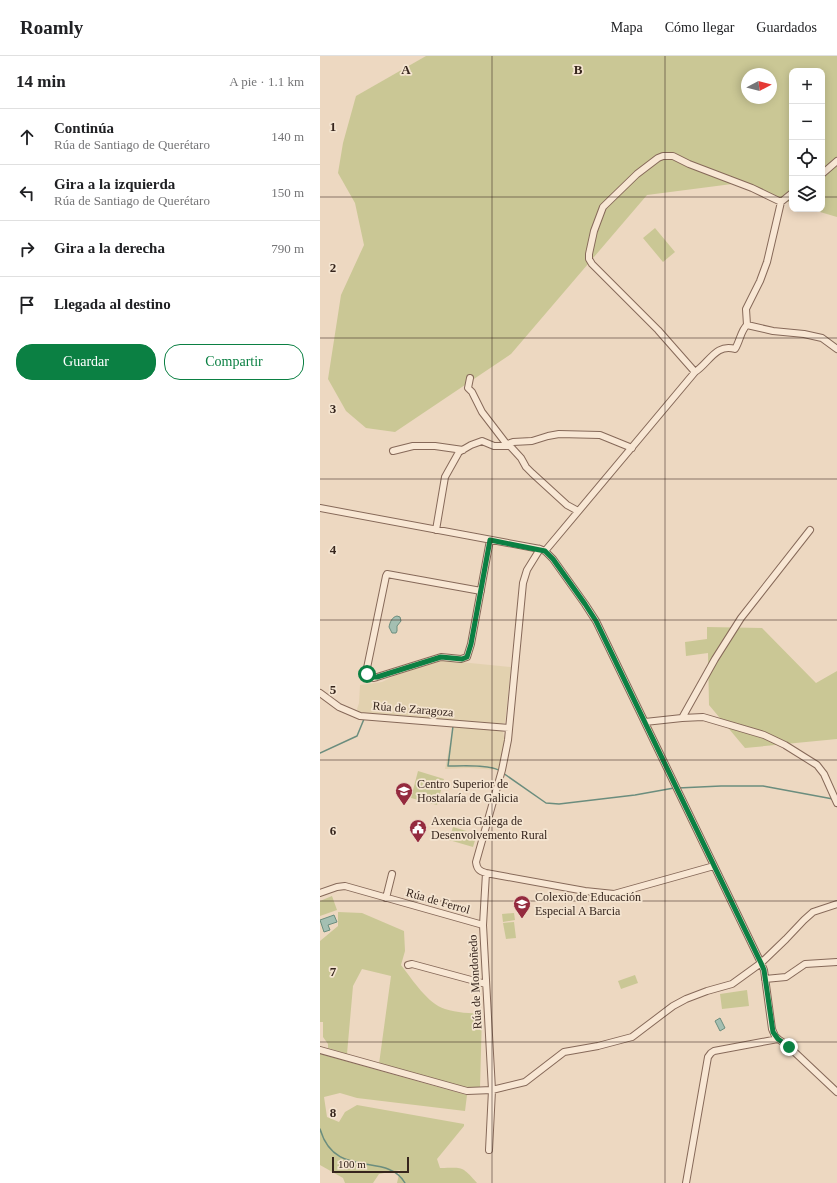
<!DOCTYPE html>
<html lang="es">
<head>
<meta charset="utf-8">
<style>
  body { margin:0; font-family:"Times New Roman",serif; background:#f2f2f2; color:#202124 }
  .controls { position:absolute; right:12px; top:12px; display:grid; overflow:hidden; border-radius:8px; box-shadow:0 2px 10px #0003 }
  .controls button { width:36px; height:36px; display:grid; place-items:center; padding:0; border:0; border-bottom:1px solid #e0e0e0; background:#fff; color:#202124; font:20px sans-serif }
  .compass { position:absolute; left:421px; top:12px; width:36px; height:36px; border-radius:50%; background:#fff; box-shadow:0 2px 10px #0003; rotate:83deg }
  .scale { position:absolute; left:12px; bottom:10px; width:77px; box-sizing:border-box; padding-left:4px; border:2px solid #36251d; border-top:0; font-size:11px; line-height:14px; white-space:nowrap; color:#36251d; -webkit-text-stroke:3px #f4e4d0; paint-order:stroke }
  .stop { position:absolute; width:12px; height:12px; margin:-9px; border:3px solid #0b8043; border-radius:50%; background:#fff }
  .stop.end { background:#0b8043; border-color:#fff; box-shadow:0 1px 4px #0008 }
  .list { margin:0; padding:0; list-style:none }
  h2 { display:flex; justify-content:space-between; align-items:center; height:52px; margin:0; padding:0 16px; font-size:17px }
  h2 small { font-size:13px; font-weight:400; color:#757577 }
  .list li { display:grid; grid-template-columns:26px 1fr auto; gap:12px; align-items:center; box-sizing:border-box; height:56px; padding:0 16px; border-top:1px solid #e0e0e0 }
  .list b { display:block; font-size:15px; white-space:nowrap }
  .list p { margin:0; font-size:13px; white-space:nowrap; color:#757577 }
  .list em { font-size:13px; font-style:normal; color:#757577 }
  .actions { display:flex; gap:8px; padding:12px 16px }
  .actions a { flex:1; padding:9px 0; border:1px solid #0b8043; border-radius:16px; text-align:center; font-size:14px; color:#0b8043 }
  .actions .main { background:#0b8043; color:#fff }
  .icon { flex:none; width:22px; height:22px; fill:none; stroke:currentColor; stroke-width:2; stroke-linecap:round; stroke-linejoin:round }
  .map { position:relative; flex:none; width:517px; height:1127px; overflow:hidden }
  header { display:flex; align-items:center; gap:24px; box-sizing:border-box; height:56px; padding:0 20px; background:#fff; border-bottom:1px solid #e0e0e0 }
  header strong { font-size:19px }
  nav { display:flex; gap:22px; margin-inline-start:auto; font-size:14px }
  main { display:flex }
  aside { flex:1; background:#fff }
  .map>svg:first-child { display:block }
  .farmland { fill:#e2d1af }
  .green { fill:#cac795; fill-rule:evenodd }
  .water { fill:#a4bfb2; stroke:#6b8d7e }
  .lines { fill:none; stroke-linecap:round; stroke-linejoin:round }
  .stream { stroke:#6b8d7e; stroke-width:1.5 }
  .street-casing { stroke:#866959; stroke-width:8 }
  .street { stroke:#f8e7d4; stroke-width:6 }
  .route { stroke:#0b8043; stroke-width:5 }
  .grid { fill:none; stroke:#36251d; stroke-width:1; stroke-opacity:0.55 }
  .labels { text-anchor:middle; stroke-width:3.5; stroke-linejoin:round; paint-order:stroke }
  .street-label { font-size:12px; fill:#36251d; stroke:#f4e4d0 }
  .poi-label { font-size:12px; fill:#36251d; stroke:#f4e4d0; text-anchor:start }
  .grid-label { font-size:13px; text-anchor:middle; font-weight:bold; fill:#36251d; stroke:#f4e4d0; stroke-width:3.5; stroke-linejoin:round; paint-order:stroke }
</style>
</head>
<body>
<header>
<strong>Roamly</strong>
<nav><a>Mapa</a><a>Cómo llegar</a><a>Guardados</a></nav>
</header>
<main>
<aside>
<h2>14 min<small>A pie · 1.1 km</small></h2>
<ul class="list">
<li><svg class="icon" aria-label="ahead" viewBox="0 0 24 24"><path d="M12 20V5M6 11l6-6 6 6"/></svg><div><b>Continúa</b><p>Rúa de Santiago de Querétaro</p></div><em>140 m</em></li>
<li><svg class="icon" aria-label="left" viewBox="0 0 24 24"><path d="M17 20v-9H6M10 6l-5 5 5 5"/></svg><div><b>Gira a la izquierda</b><p>Rúa de Santiago de Querétaro</p></div><em>150 m</em></li>
<li><svg class="icon" aria-label="right" viewBox="0 0 24 24"><path d="M7 20v-9h11M14 6l5 5-5 5"/></svg><div><b>Gira a la derecha</b></div><em>790 m</em></li>
<li><svg class="icon" aria-label="arrive" viewBox="0 0 24 24"><path d="M6 21V4h12l-3 4 3 4H6"/></svg><div><b>Llegada al destino</b></div></li>
</ul>
<div class="actions"><a class="main">Guardar</a><a>Compartir</a></div>
</aside>
<div class="map">
<svg width="517" height="1127" viewBox="0 0 517 1127">
  <rect width="100%" height="100%" fill="#edd8c1"/>
  <path class="farmland" d="M120 604 191 611 185 667 181 668 43 659 39 656 37 653 39 647 40 629 62 626 74 620Z
    M133 671 181 674 183 676 185 685 178 714 149 712 125 713Z"/>
  <path class="green" d="M106 0H517V161L490 153H502V15H472V147L412 128 327 139 191 298 75 376 46 372 26 355 8 323 21 239 44 189 35 147 18 117 23 87 36 40ZM427 18H451V42H427Z
    M335 172 355 196 343 206 323 182Z
    M387 571 442 572 496 627 517 615V683L425 692 389 649 388 597 366 600 365 586 387 583Z
    M98 715 124 723 117 749 91 742Z
    M133 771 157 778 153 791 129 784Z
    M12 840 17 854 0 860V845Z
    M18 856 42 857 84 875 85 895 81 909C92 923 108 948 125 953 137 957 150 957 162 958L160 1033 142 1032 59 1008 71 920 42 913 33 930 27 998 8 992V988L3 981V966H0V885L18 870Z
    M194 857 195 864 183 866 182 858Z
    M194 866 196 882 186 883 183 867Z
    M315 919 318 927 301 933 298 925Z
    M427 934 429 950 402 953 400 938Z
    M0 998 147 1039 145 1055 37 1042 20 1037 4 1041 7 1061 19 1066 25 1056 37 1049 144 1068V1070L117 1103 120 1112C143 1112 141 1109 157 1127H77L80 1114 59 1118 53 1127H25L23 1122 0 1109Z"/>
  <path class="water" d="M77 560 80 561 81 565 77 570V575L76 577H72L69 571C70 566 72 561 77 560Z
    M14 859 17 866 8 869 10 874 4 876 0 864Z
    M400 962 405 972 400 975 395 965Z"/>
  <g class="lines">
    <path class="stream" d="M133 670 128 710C140 710 171 708 180 715
      M0 697 37 680 44 663
      M183 717 226 747 239 748 315 739 354 732
      M358 732 401 730H443L513 743
      M0 1073C15 1125 67 1095 85 1127"/>
    <g class="street-casing">
      <path id="street" d="M502 118 517 105
        M472 137 461 146 447 206 440 225 426 253 427 269 453 275 484 278 502 282 517 293
        M375 316C389 307 396 287 415 293 420 285 421 274 427 269
        M150 322 148 332 152 336 162 356 185 386 190 390
        M73 395 93 390H115L143 394
        M0 452 220 493 225 495 233 503 265 548 276 565 441 907 444 914 452 973 455 980 458 983 467 989 517 1036
        M258 455 247 449 212 417 206 411 201 402 190 390V387L193 386 212 385 228 380 239 378 280 379 312 392
        M116 474 125 421 139 396 151 389 162 385 174 390H190
        M490 474 421 562 395 603 362 662 383 661 444 679 465 689 497 709 504 718 517 747
        M220 493 207 514 203 527 188 684 182 714 156 806C157 813 159 815 166 817L265 835 294 838 394 810
        M225 495 375 316 338 274 272 208 269 203V198L274 175 283 151 317 118 338 102 343 100H353L369 108 432 132 461 146
        M161 535 67 518 66 520 47 612 46 615 49 620 53 622 57 621 121 601 141 603 147 601 151 588 170 484
        M0 637 19 651 40 660 189 672
        M325 666 362 662
        M0 837 17 831 25 830 163 869
        M66 842 72 818
        M88 909 92 908 166 928
        M445 923 466 921 485 908 517 906
        M0 994 147 1035 172 1034 163 869 166 817
        M169 1094 172 1034 205 1026 244 996 278 990 312 981 353 950 366 943 387 935 412 928 441 907 466 883 484 864 493 856 517 848
        M366 1127 388 1001 391 997 394 995 458 983"/>
    </g>
    <use href="#street" class="street"/>
  </g>
  <g class="lines">
    <path class="route" d="M47 618 51 621H57L121 601 142 603 147 601 151 588 170 484 225 495 233 503 265 548 276 565 441 907 444 914 453 976 458 983 469 991"/>
  </g>
  <path class="grid" d="M172 0V1127M345 0V1127M0 141H472M502 141H517M0 282H517M0 423H517M0 564H517M0 704H517M0 845H517M0 986H517"/>
  <defs>
    <g id="school-pin" transform="scale(0.9)"><path d="M0 17L-7.5 6A9.5 9.5 0 1 1 7.5 6Z" fill="#942a3e" stroke="#f4e4d0"/><path d="M0-5L7-2L0 1L-7-2ZM-4 1L0 2.5L4 1V4Q0 6-4 4Z" fill="#fff"/></g>
    <g id="civic-pin" transform="scale(0.9)"><path d="M0 17L-7.5 6A9.5 9.5 0 1 1 7.5 6Z" fill="#942a3e" stroke="#f4e4d0"/><path d="M-.6-6.5H3V-4.5H.6V-3L4-1V1h2V6H-6V1h2V-1L-.6-3ZM-1.2 2.5V6h2.4V2.5Z" fill="#fff"/></g>
  </defs>
  <g fill-rule="evenodd">
    <use href="#school-pin" x="84" y="735"/>
    <use href="#civic-pin" x="98" y="772"/>
    <use href="#school-pin" x="202" y="848"/>
  </g>
  <g class="labels">
    <g class="street-label">
      <text transform="translate(93 653) rotate(5)" y="4">Rúa de Zaragoza</text>
      <text transform="translate(118 845) rotate(16)" y="4">Rúa de Ferrol</text>
      <text transform="translate(155 926) rotate(-93)" y="4">Rúa de Mondoñedo</text>
    </g>
    <g class="poi-label">
      <text x="97" y="732">Centro Superior de<tspan x="97" dy="14">Hostalaría de Galicia</tspan></text>
      <text x="111" y="769">Axencia Galega de<tspan x="111" dy="14">Desenvolvemento Rural</tspan></text>
      <text x="215" y="845">Colexio de Educación<tspan x="215" dy="14">Especial A Barcia</tspan></text>
    </g>
  </g>
  <g class="grid-label">
    <text x="86" y="18">A</text>
    <text x="258" y="18">B</text>
    <text x="13" y="75">1</text>
    <text x="13" y="216">2</text>
    <text x="13" y="357">3</text>
    <text x="13" y="498">4</text>
    <text x="13" y="638">5</text>
    <text x="13" y="779">6</text>
    <text x="13" y="920">7</text>
    <text x="13" y="1061">8</text>
  </g>
</svg>
<div class="controls">
<button>+</button>
<button>−</button>
<button><svg class="icon" aria-label="locate" viewBox="0 0 24 24"><circle cx="12" cy="12" r="6"/><path d="M12 2v4M12 18v4M2 12h4M18 12h4"/></svg></button>
<button><svg class="icon" aria-label="layers" viewBox="0 0 24 24"><path d="M12 4l9 5-9 5-9-5zM3 14l9 5 9-5"/></svg></button>
</div>
<svg class="compass" viewBox="-18 -18 36 36"><path d="M0-13l5 13h-10z" fill="#e53935"/><path d="M0 13l5-13h-10z" fill="#757577"/></svg>
<div class="scale">100 m</div>
<div class="stop" style="left:47px;top:618px"></div>
<div class="stop end" style="left:469px;top:991px"></div>
</div>
</main>
</body>
</html>
